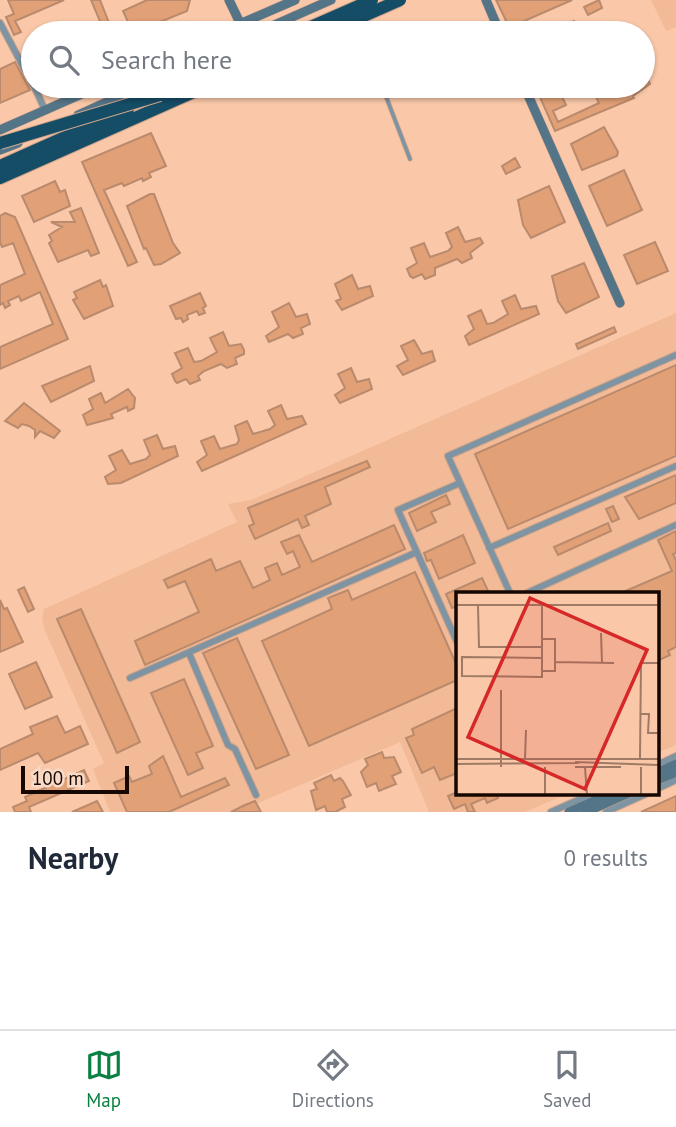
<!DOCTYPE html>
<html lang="en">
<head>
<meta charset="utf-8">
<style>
  body { margin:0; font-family:"PT Sans",sans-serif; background:#f6f6f7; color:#1f2937 }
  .scale { position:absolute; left:21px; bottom:18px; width:108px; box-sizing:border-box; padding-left:7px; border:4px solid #160700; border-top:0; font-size:19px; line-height:24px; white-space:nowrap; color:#160700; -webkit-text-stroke:5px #f9dac7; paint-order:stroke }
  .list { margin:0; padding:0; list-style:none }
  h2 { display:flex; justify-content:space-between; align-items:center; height:91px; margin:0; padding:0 28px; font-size:30px }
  h2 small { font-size:23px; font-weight:400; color:#747a83 }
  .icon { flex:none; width:38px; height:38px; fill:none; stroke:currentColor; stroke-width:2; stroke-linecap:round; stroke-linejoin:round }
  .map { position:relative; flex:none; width:676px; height:812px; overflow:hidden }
  .search { position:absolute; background:#fff; box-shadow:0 2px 5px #0004; left:21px; right:21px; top:21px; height:77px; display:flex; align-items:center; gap:18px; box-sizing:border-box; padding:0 24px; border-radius:38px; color:#747a83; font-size:26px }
  .sheet { height:217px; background:#fff }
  nav { display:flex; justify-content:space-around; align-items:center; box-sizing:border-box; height:98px; border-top:2px solid #e0e1e3; background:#fff; font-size:19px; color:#747a83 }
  nav a { display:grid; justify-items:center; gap:4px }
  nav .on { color:#0b8043 }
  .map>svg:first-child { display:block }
  .built { fill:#f2ba96 }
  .building { fill:#e1a076; stroke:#b98a6d; stroke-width:2 }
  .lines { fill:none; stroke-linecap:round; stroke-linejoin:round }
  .lane-casing { stroke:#d1a58b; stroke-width:5 }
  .street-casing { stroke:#d1a58b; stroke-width:8 }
  .secondary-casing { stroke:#d1a58b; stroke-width:10 }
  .highway-casing { stroke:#d1a58b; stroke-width:14 }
  .lane { stroke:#7e94a2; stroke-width:3.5 }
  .street { stroke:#7e94a2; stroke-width:6 }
  .secondary { stroke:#547588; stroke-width:9 }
  .highway { stroke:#154c66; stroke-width:12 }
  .highway-bridge-casing { stroke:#d1a58b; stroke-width:14; stroke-linecap:butt }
  .highway-bridge { stroke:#154c66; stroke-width:12 }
  .inset-road { fill:none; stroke:#9f7b65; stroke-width:2 }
  .view { fill:#d62828; fill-opacity:0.15; stroke:#d62828; stroke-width:3.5 }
  .inset-edge { fill:none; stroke:#160700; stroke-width:3.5 }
</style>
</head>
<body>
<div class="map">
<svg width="676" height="812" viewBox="0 0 676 812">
  <rect width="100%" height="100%" fill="#fac8a9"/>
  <path class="built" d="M651 0H676V27L666 31Z
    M676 313V745L657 753V593H457V793H570L525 812H429L400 742 238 812H110L93 769 104 763 45 631 42 619 44 609 237 522 228 504 251 500Z"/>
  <path class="building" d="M8 0H64L15 21 21 32 14 35 6 17 14 14Z
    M91 0H100L113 33H105Z
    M147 0H190L187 11 133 33 123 11Z
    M496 0H572L515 25 519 33H512Z
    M599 0 602 8 588 15 584 7Z
    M574 21 579 33H545Z
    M15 62 30 90 0 103V69Z
    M643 68 650 84 633 96 634 98 555 131 535 86H545L549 95 559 90 566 105 553 111 558 122 599 103 595 95 615 86H643Z
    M604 127 618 152 617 156 582 170 571 144Z
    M151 133 166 166 149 173 151 177 143 181 142 178 124 186 122 183 104 190 137 262 128 266 82 162Z
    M515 158 520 167 506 174 502 166Z
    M624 170 642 210 607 226 589 186Z
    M55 181 60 192 65 190 70 206 34 222 22 196Z
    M549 186 565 222 531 238 523 225 518 200Z
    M150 194H154L173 243 180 253 161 264 154 265 146 248 144 249 127 206Z
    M81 208 99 253 91 256 88 250 58 262 49 243 52 241 49 235 62 227 51 222H75L70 212Z
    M5 213 15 217 68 339 0 369V347L53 324 40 292 21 301 19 296 8 301 10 305 5 308 3 303 0 305V285L25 274 13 243 2 247 0 242V216Z
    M458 227 465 242 480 238 483 243 470 253 472 258 462 263 457 259 435 268V275L425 279 422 274 413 278 410 276 407 269 417 263 411 248 424 243 430 257 448 251 452 247 446 233Z
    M655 242 668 271 637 284 624 255Z
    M584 263 599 297 566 313 558 301 552 276Z
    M352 275 358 289 370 286 373 296 342 310 336 301 341 299 335 284Z
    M100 280 103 287 106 285 113 306 84 319 73 300 77 298 74 292Z
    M200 293 206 306 203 308 205 313 199 315 197 311 187 315 188 319 183 322 181 318 176 319 170 306Z
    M515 295 521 309 536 306 539 314 469 345 465 336 474 329 468 316 481 310 487 324 493 323 508 314 502 301Z
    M289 303 296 317 307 314 310 324 301 328 303 334 293 338 288 334 269 342 266 336 279 327 272 312Z
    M614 327 616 332 578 349 576 344Z
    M223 332 229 346 241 344 244 350V354L235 358 237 364 227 368 221 364 204 371 198 376 200 380 190 384 186 379 177 383 175 381 172 374 182 368 175 353 188 348 194 362 201 361 217 352 210 338Z
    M414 340 422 354 432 351 435 361 403 375 397 366 408 360 401 346Z
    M676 365V456L508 529 475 454Z
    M90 366 94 381 51 402 42 386Z
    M351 368 357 382 369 379 372 389 340 403 335 395 345 388 338 374Z
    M128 389 135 398 134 408 128 411 127 407 111 414 113 418 87 425 83 415 93 409 89 399 101 393 105 403Z
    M24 403 60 431 54 438 40 431 35 437V430L29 426 22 424 18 428 5 421Z
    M281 405 287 419 302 416 306 424 202 471 197 462 207 455 201 441 214 436 220 449 237 444 239 440 235 426 247 421 253 434 270 429 275 425 268 411Z
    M157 435 163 449 175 446 178 456 121 483 108 484 105 477 116 470 109 456 122 450 130 464 146 459 150 455 144 440Z
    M367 461 370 467 325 487 331 504 305 516 309 525 302 528 298 519 255 539 249 526 254 524 248 508Z
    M676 475V503L639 519 625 497Z
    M446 495 450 504 431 512 436 522 417 531 409 513Z
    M613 506 619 519 612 522 606 509Z
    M608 523 611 531 558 555 554 547Z
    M394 525 405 549 145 665 135 641 199 612 185 581 168 588 164 580 211 559 216 571 240 561 253 588 270 580 265 568 277 563 282 575 300 567 293 551 287 554 281 542 299 535 312 562Z
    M676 531V553L673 554 676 560V647L668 651 670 655 657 661V593H621L672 571 658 540Z
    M463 535 475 563 439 579 431 560 427 561 424 553Z
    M415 572 457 666V680L309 746 262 641 332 609 328 598 348 590 352 600Z
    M482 578 489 593H457V606L452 608 446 594Z
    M24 587 34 609 28 612 18 590Z
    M0 600 4 609 7 608 23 642 0 652Z
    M81 609 140 742 117 753 57 619Z
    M237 638 289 755 256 769 203 653Z
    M36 662 52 697 25 709 9 674Z
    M184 679 213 746 196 753 203 768 188 775 151 693Z
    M457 708V773L440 780 434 767 422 773 406 738 414 735 412 729Z
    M57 716 65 733 80 726 88 744 45 763 38 753 0 770V749L33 734 30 727Z
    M382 752 384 758 394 757 401 772 392 776 396 784 379 791 376 783 367 787 361 772 368 765 365 759Z
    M163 756 181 797 225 778 229 785 169 812H127L114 783 129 776 132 782 152 774 149 766Z
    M84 770 89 781 29 807 31 812H15L13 807 27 801 25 797Z
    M331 775 334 781 340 778 343 781 351 795 342 799 345 807 335 812H327L325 806 316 810 311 791 317 789 314 783Z
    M455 793 461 795 495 793 498 798 487 803 485 798 471 804 475 812H468L465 804 454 809 448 796Z
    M676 796V812H641Z
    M97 801 103 812H72Z
    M255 801 261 812H231L245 805Z"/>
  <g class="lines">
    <g class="lane-casing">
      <path id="lane" d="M357 22 362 33
        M382 86 410 159"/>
    </g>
    <g class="street-casing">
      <path id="street" d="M0 23 33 85
        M34 86 45 110
        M489 548 676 466
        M510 593 448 456 676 355
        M527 593 676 525
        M457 642 398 510 460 483
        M189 653 228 745 235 749 256 795
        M130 678 417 552
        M657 765 676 756
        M657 789 676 780
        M551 812 594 793
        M606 812 648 793"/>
    </g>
    <g class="secondary-casing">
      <path id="secondary" d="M229 0 241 25
        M486 0 500 33
        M219 33 295 0
        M256 33 331 0
        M524 86 620 303
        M78 115 142 86
        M0 130 100 86
        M0 150 18 143
        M657 773 676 764
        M657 780 676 772
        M569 812 612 793
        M586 812 629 793"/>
    </g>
    <g class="highway-casing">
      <path id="highway" d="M151 98 180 86
        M0 166 128 109
        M0 178 207 86"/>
    </g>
    <use href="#lane" class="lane"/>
    <use href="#street" class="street"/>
    <use href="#secondary" class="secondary"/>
    <use href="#highway" class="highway"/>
    <g class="highway-bridge-casing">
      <path id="highway-bridge" d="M297 33 372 0
        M325 33 400 0
        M0 143 160 95"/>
    </g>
    <use href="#highway-bridge" class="highway-bridge"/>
  </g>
  <g transform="translate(456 592)">
    <rect width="203" height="203" fill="#fac8a9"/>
    <path class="inset-road" d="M0 13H203M22 14 23 55H86M86 14V85L6 84V65L86 66M145 41 146 71M86 47H99V79H86M99 70 158 71M184 122H193L192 141H203M69 166 70 138M184 166 185 71H203M0 167H203M119 170 203 173M0 172 123 171M45 175V98M89 175V203M119 175H165M129 175 131 203M185 202V175"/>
    <path class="view" d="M74 6 191 58 129 197 12 145Z"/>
    <rect width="203" height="203" class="inset-edge"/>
  </g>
</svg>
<div class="scale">100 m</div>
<div class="search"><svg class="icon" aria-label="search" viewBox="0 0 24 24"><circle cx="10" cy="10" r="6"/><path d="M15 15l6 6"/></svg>Search here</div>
</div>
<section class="sheet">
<h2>Nearby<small>0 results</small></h2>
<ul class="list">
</ul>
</section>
<nav>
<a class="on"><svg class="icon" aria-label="map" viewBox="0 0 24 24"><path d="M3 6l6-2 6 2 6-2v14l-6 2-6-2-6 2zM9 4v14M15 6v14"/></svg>Map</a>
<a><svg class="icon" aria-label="directions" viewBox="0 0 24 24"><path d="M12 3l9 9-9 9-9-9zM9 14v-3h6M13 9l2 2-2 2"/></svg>Directions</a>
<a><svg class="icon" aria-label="saved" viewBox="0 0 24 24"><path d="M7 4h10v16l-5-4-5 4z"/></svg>Saved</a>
</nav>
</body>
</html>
